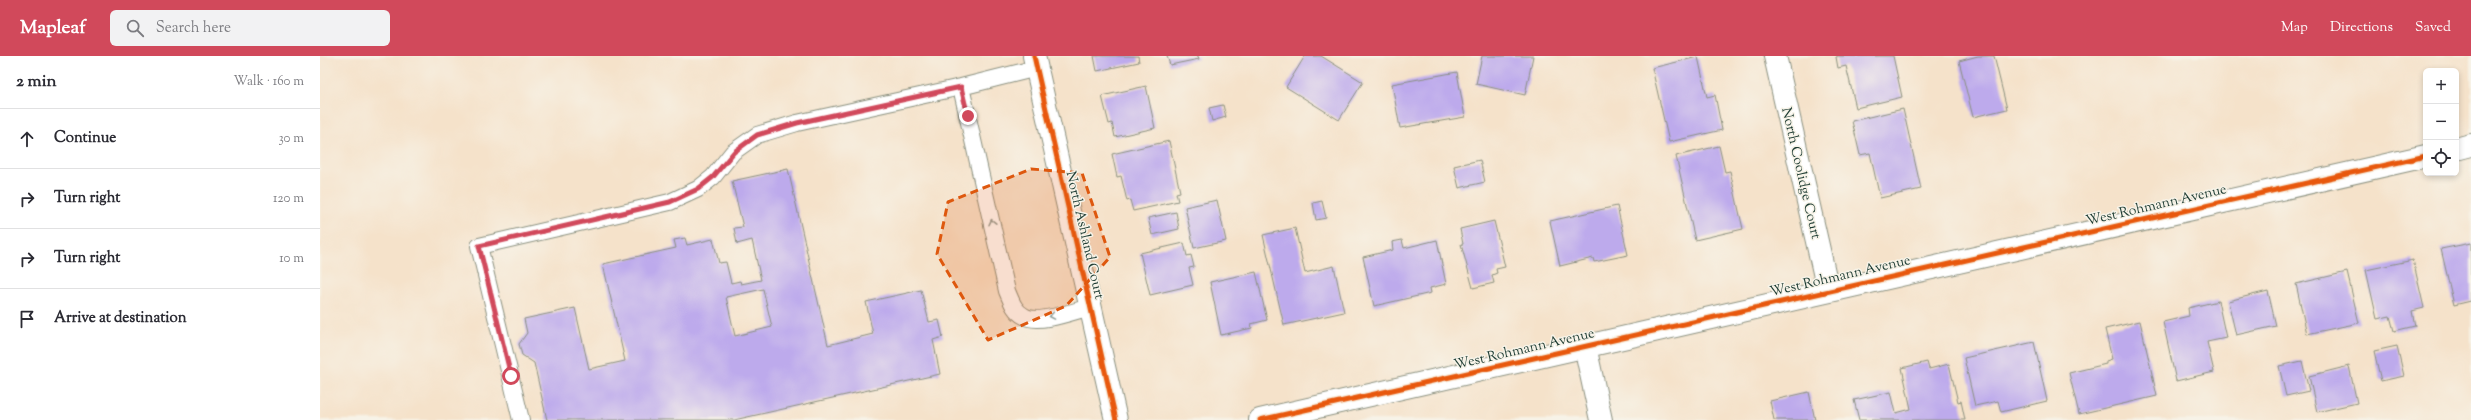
<!DOCTYPE html>
<html lang="en">
<head>
<meta charset="utf-8">
<style>
  body { margin:0; font-family:"Sorts Mill Goudy",serif; background:#f2f2f3; color:#2b2b33 }
  .controls { position:absolute; right:12px; top:12px; display:grid; overflow:hidden; border-radius:6px; box-shadow:0 2px 6px #0003 }
  .controls button { width:36px; height:36px; display:grid; place-items:center; padding:0; border:0; border-bottom:1px solid #e1e1e2; background:#fff; color:#2b2b33; font:20px sans-serif }
  .stop { position:absolute; width:12px; height:12px; margin:-9px; border:3px solid #d1495b; border-radius:50%; background:#fff }
  .stop.end { background:#d1495b; border-color:#fff; box-shadow:0 1px 4px #0008 }
  .list { margin:0; padding:0; list-style:none }
  h2 { display:flex; justify-content:space-between; align-items:center; height:52px; margin:0; padding:0 16px; font-size:17px }
  h2 small { font-size:13px; font-weight:400; color:#7c7c81 }
  .list li { display:grid; grid-template-columns:26px 1fr auto; gap:12px; align-items:center; box-sizing:border-box; height:60px; padding:0 16px; border-top:1px solid #e1e1e2 }
  .list b { display:block; font-size:15px; white-space:nowrap }
  .list em { font-size:13px; font-style:normal; color:#7c7c81 }
  .icon { flex:none; width:22px; height:22px; fill:none; stroke:currentColor; stroke-width:2; stroke-linecap:round; stroke-linejoin:round }
  .map { position:relative; flex:none; width:2151px; height:364px; overflow:hidden }
  header { display:flex; align-items:center; gap:24px; box-sizing:border-box; height:56px; padding:0 20px; background:#d1495b; color:#fff }
  header strong { font-size:19px }
  nav { display:flex; gap:22px; margin-inline-start:auto; font-size:14px }
  .search { width:280px; height:36px; background:#f2f2f3; display:flex; align-items:center; gap:10px; box-sizing:border-box; padding:0 14px; border-radius:6px; color:#7c7c81; font-size:15px }
  main { display:flex }
  aside { flex:1; background:#fff }
  .map>svg:first-child { display:block }
  .building { fill:#bdaaec; fill-rule:evenodd }
  .lines { fill:none; stroke-linecap:round; stroke-linejoin:round }
  .lane-casing { stroke:#8a907f; stroke-width:18 }
  .street-casing { stroke:#8a907f; stroke-width:24 }
  .secondary-casing { stroke:#8a907f; stroke-width:24 }
  .lane { stroke:#fff; stroke-width:16 }
  .street { stroke:#fff; stroke-width:22 }
  .secondary { stroke:#fff; stroke-width:22 }
  .cycleway-casing { stroke:#f7f3e8; stroke-width:8 }
  .cycleway { stroke:#e8590c; stroke-width:5 }
  .oneway { stroke:#8f9e9a }
  .route { stroke:#d1495b; stroke-width:5 }
  .marked { fill:#de580e; fill-opacity:0.2; stroke:#de580e; stroke-width:3; stroke-dasharray:8 5; stroke-linejoin:round }
  .labels { text-anchor:middle; stroke-width:3; stroke-linejoin:round; paint-order:stroke }
  .street-label { font-size:14px; fill:#1f3d34; stroke:#f7f3e8 }
</style>
</head>
<body>
<header>
<strong>Mapleaf</strong>
<div class="search"><svg class="icon" aria-label="search" viewBox="0 0 24 24"><circle cx="10" cy="10" r="6"/><path d="M15 15l6 6"/></svg>Search here</div>
<nav><a>Map</a><a>Directions</a><a>Saved</a></nav>
</header>
<main>
<aside>
<h2>2 min<small>Walk · 160 m</small></h2>
<ul class="list">
<li><svg class="icon" aria-label="ahead" viewBox="0 0 24 24"><path d="M12 20V5M6 11l6-6 6 6"/></svg><div><b>Continue</b></div><em>30 m</em></li>
<li><svg class="icon" aria-label="right" viewBox="0 0 24 24"><path d="M7 20v-9h11M14 6l5 5-5 5"/></svg><div><b>Turn right</b></div><em>120 m</em></li>
<li><svg class="icon" aria-label="right" viewBox="0 0 24 24"><path d="M7 20v-9h11M14 6l5 5-5 5"/></svg><div><b>Turn right</b></div><em>10 m</em></li>
<li><svg class="icon" aria-label="arrive" viewBox="0 0 24 24"><path d="M6 21V4h12l-3 4 3 4H6"/></svg><div><b>Arrive at destination</b></div></li>
</ul>
</aside>
<div class="map">
<svg width="2151" height="364" viewBox="0 0 2151 364">
  <rect width="100%" height="100%" fill="#f7f3e8"/>
  <filter id="ink" filterUnits="userSpaceOnUse"><feTurbulence type="fractalNoise" baseFrequency=".025" numOctaves="2"/><feDisplacementMap in="SourceGraphic" scale="8" xChannelSelector="R" yChannelSelector="G"/><feConvolveMatrix kernelMatrix="1 2 1 2 8 2 1 2 1" color-interpolation-filters="sRGB"/></filter>
  <filter id="wash" filterUnits="userSpaceOnUse"><feTurbulence type="fractalNoise" baseFrequency=".012" numOctaves="4" result="noise"/><feDisplacementMap in="SourceGraphic" scale="16" xChannelSelector="R" yChannelSelector="G"/><feGaussianBlur stdDeviation="0.9" result="paint"/><feColorMatrix in="noise" values="0 0 0 0 0 0 0 0 0 0 0 0 0 0 0 0 0 1.4 0 .05"/><feComposite in="paint" operator="in"/></filter>
  <g filter="url(#wash)">
    <rect width="100%" height="100%" fill="#f5e2ca"/>
    <g id="blocks">
      <path class="building" d="M774 0H818L819 6 777 15Z
        M847 0H878L879 3 850 9Z
        M985 0H1001L1043 26 1019 64 966 31Z
        M1162 0H1213L1205 39 1156 28Z
        M1518 0H1573L1582 41 1536 52 1526 10 1518 12 1516 1Z
        M1658 0H1674L1687 53 1653 61 1639 5Z
        M1378 1 1387 41 1395 39 1402 74 1349 86 1332 12Z
        M1137 16 1145 61 1080 72 1072 28Z
        M826 30 835 72 795 81 792 67 789 68 782 40Z
        M903 49 906 61 892 65 889 52Z
        M1583 53 1601 133 1560 142 1550 97 1540 99 1532 65Z
        M849 85 860 136 856 137 858 145 813 155 810 144 807 145 801 120 797 121 792 98Z
        M1399 90 1405 116 1410 115 1423 173 1375 184 1356 100Z
        M1160 104 1165 126 1139 132 1134 110Z
        M468 113 508 289 553 278 546 246 601 234 609 266 619 264 623 281 613 284 620 318 414 364H227L214 307 202 299 199 288 207 277 204 263 255 252 269 313 305 305 283 208 356 192 354 184 365 182 367 189 393 183 399 207 406 206 411 227 420 225 421 228 441 224 432 184 417 188 414 172 423 171 412 125ZM443 233 452 271 415 280 406 241Z
        M897 144 906 185 874 192 865 151Z
        M1002 145 1006 162 996 164 993 147Z
        M1297 150 1308 199 1274 206 1273 202 1240 210 1230 165Z
        M856 156 859 173 832 179 828 162Z
        M1174 165 1185 211 1176 213 1177 217 1172 219 1174 227 1153 232 1141 188H1143L1140 173Z
        M975 172 985 217 1014 210 1024 256 964 269 943 179Z
        M1082 184 1084 192 1117 184 1126 228 1110 232 1111 237 1054 250 1043 201 1073 194 1072 186Z
        M864 187 867 200 871 199 874 211 869 212 873 229 830 239 820 197Z
        M2151 187V245L2134 249 2121 193Z
        M2093 204 2104 252 2092 255 2095 270 2074 275 2070 260 2057 263 2046 214Z
        M936 216 947 264 931 268 932 272 901 279 890 226Z
        M2027 216 2039 267 1987 278 1976 228Z
        M1948 235 1956 270 1916 279 1908 245Z
        M1898 245 1906 282 1887 286 1894 316 1856 325 1843 266 1869 260 1868 252Z
        M1820 265 1837 340 1759 358 1749 317 1786 308V305L1792 303 1785 273Z
        M1714 286 1727 345 1681 356 1678 345 1655 350 1644 302Z
        M2077 290 2084 320 2061 325 2054 295Z
        M1982 305 1989 335 1966 340 1959 310Z
        M1607 306 1609 313 1629 308 1638 346 1641 345 1645 364H1539L1534 344 1571 336 1576 357 1591 353 1582 312Z
        M2029 310 2037 347 1997 356 1989 320Z
        M1489 336 1495 364H1454L1450 345Z"/>
    </g>
  </g>
  <g filter="url(#ink)">
    <use href="#blocks" fill-opacity="0" stroke="#8a907f" stroke-width="1"/>
    <g class="lines">
      <g class="lane-casing">
        <path id="lane" d="M641 31 687 235C691 244 694 255 704 260 718 269 754 255 770 251
          M201 364 159 190 350 146 378 133 393 121 413 96 437 79 477 67 641 31 717 12"/>
      </g>
      <g class="street-casing">
        <path id="street" d="M714 0 796 364
          M1455 0 1508 234
          M1265 290 1281 364"/>
      </g>
      <g class="secondary-casing">
        <path id="secondary" d="M2136 93 2151 89
          M940 364 2106 100"/>
      </g>
      <use href="#lane" class="lane"/>
      <use href="#street" class="street"/>
      <use href="#secondary" class="secondary"/>
      <g class="cycleway-casing">
        <path id="cycleway" d="M714 0 796 364
          M940 364 2106 100"/>
      </g>
      <use href="#cycleway" class="cycleway"/>
    </g>
    <defs><path id="oneway-chevron" d="M-2-3.5L2.5 0L-2 3.5" fill="none" stroke-width="1.6" stroke-linecap="round" stroke-linejoin="round"/></defs>
    <g class="oneway">
      <use href="#oneway-chevron" transform="translate(672 166) rotate(-103)"/>
      <use href="#oneway-chevron" transform="translate(732 260) rotate(170)"/>
    </g>
  </g>
  <g class="lines" filter="url(#ink)">
    <path class="route" d="M191 320 159 190 350 146 378 133 393 121 414 96 437 79 477 67 641 31 648 60"/>
  </g>
  <path class="marked" d="M711 113 762 117 790 201 746 250 668 284 617 198 628 146Z"/>
  <g class="labels">
    <g class="street-label">
      <text transform="translate(1482 117) rotate(77)" y="5">North Coolidge Court</text>
      <text transform="translate(1836 148) rotate(-13)" y="5">West Rohmann Avenue</text>
      <text transform="translate(766 179) rotate(77)" y="5">North Ashland Court</text>
      <text transform="translate(1520 219) rotate(-13)" y="5">West Rohmann Avenue</text>
      <text transform="translate(1204 292) rotate(-13)" y="5">West Rohmann Avenue</text>
    </g>
  </g>
</svg>
<div class="controls">
<button>+</button>
<button>−</button>
<button><svg class="icon" aria-label="locate" viewBox="0 0 24 24"><circle cx="12" cy="12" r="6"/><path d="M12 2v4M12 18v4M2 12h4M18 12h4"/></svg></button>
</div>
<div class="stop" style="left:191px;top:320px"></div>
<div class="stop end" style="left:648px;top:60px"></div>
</div>
</main>
</body>
</html>
